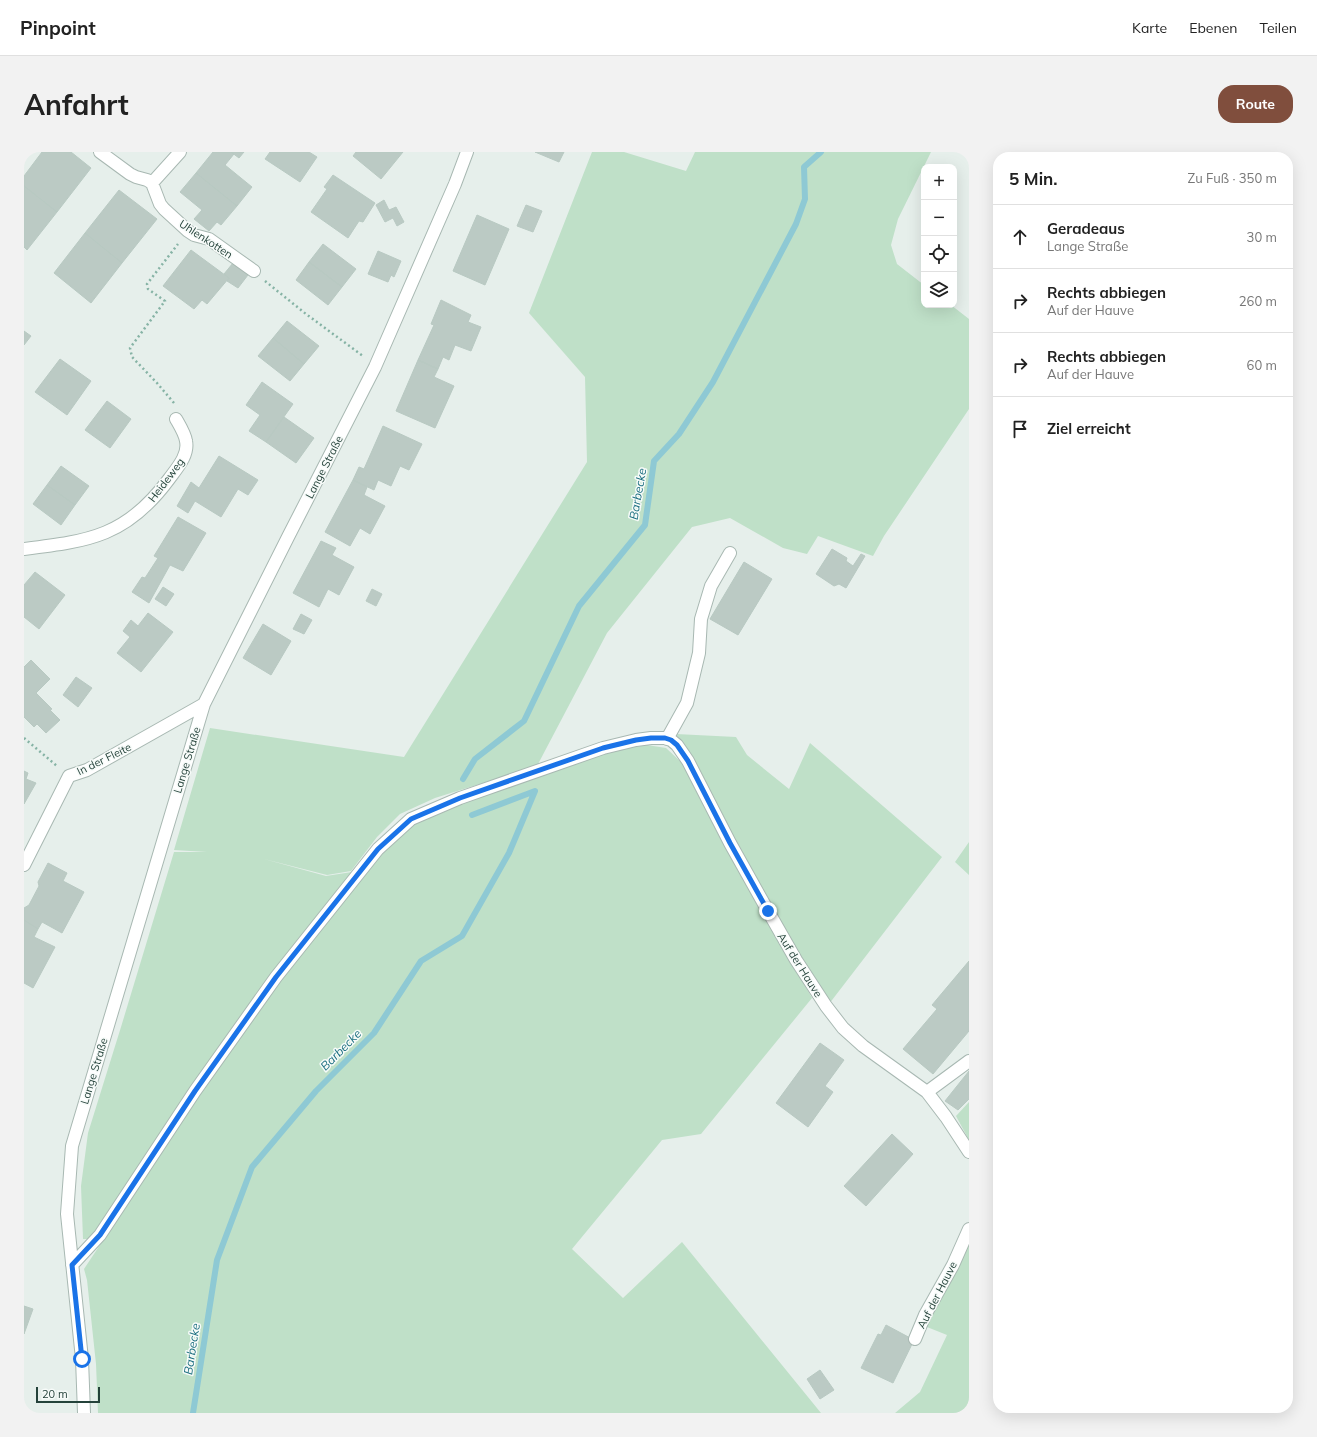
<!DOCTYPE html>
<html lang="de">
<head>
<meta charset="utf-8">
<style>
  body { margin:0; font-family:Mulish,sans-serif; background:#f2f2f2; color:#222 }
  .controls { position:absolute; right:12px; top:12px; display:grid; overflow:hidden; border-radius:8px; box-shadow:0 4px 16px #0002 }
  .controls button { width:36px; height:36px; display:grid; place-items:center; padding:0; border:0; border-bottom:1px solid #e0e0e0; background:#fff; color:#222; font:20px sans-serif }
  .scale { position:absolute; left:12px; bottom:10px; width:64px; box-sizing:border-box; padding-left:4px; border:2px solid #24423a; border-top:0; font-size:11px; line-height:14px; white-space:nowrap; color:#24423a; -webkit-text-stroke:3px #f7fbf9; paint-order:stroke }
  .stop { position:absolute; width:12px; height:12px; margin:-9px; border:3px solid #1a73e8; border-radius:50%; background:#fff }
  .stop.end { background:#1a73e8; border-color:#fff; box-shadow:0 1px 4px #0008 }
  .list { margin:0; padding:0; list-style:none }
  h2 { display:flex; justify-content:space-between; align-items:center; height:52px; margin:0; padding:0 16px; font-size:17px }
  h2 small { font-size:13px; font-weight:400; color:#767676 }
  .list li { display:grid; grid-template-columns:26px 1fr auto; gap:12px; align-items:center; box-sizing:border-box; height:64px; padding:0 16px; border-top:1px solid #e0e0e0 }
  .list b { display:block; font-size:15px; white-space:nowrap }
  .list p { margin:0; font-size:13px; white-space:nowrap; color:#767676 }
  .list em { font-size:13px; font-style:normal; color:#767676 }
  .icon { flex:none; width:22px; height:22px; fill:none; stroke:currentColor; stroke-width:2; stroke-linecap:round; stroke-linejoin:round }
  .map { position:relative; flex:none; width:945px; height:1261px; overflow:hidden; border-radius:16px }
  header { display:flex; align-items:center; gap:24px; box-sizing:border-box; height:56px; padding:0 20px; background:#fff; border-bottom:1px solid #e0e0e0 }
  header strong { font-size:19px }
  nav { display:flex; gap:22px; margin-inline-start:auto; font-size:14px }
  .intro { display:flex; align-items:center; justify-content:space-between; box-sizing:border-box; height:96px; padding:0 24px }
  h1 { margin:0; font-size:28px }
  .button { padding:10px 18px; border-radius:16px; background:#804e3d; color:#fff; font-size:14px; font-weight:700 }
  main { display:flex; gap:24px; padding:0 24px }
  aside { flex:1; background:#fff; border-radius:16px; box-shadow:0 4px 16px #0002 }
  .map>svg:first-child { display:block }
  .green { fill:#bfe0c8 }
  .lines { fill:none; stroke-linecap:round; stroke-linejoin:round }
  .stream { stroke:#8ec9d4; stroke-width:6 }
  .building { fill:#bbcac4; stroke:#b8c9c2 }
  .minor-casing { stroke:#a8b8b2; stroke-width:14 }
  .path { stroke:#86b3a5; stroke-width:2.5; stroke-dasharray:2 3; stroke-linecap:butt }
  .minor { stroke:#fff; stroke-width:12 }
  .route { stroke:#1a73e8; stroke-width:5 }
  .labels { text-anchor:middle; stroke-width:3; stroke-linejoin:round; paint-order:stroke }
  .street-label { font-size:11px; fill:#24423a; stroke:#f7fbf9 }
  .water-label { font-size:12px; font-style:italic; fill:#1c6f80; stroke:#f7fbf9 }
</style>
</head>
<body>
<header>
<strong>Pinpoint</strong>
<nav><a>Karte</a><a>Ebenen</a><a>Teilen</a></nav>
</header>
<div class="intro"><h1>Anfahrt</h1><a class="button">Route</a></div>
<main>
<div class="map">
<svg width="945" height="1261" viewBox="0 0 945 1261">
  <rect width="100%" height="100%" fill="#e6efeb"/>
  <path class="green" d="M568 0H600L662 19 671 0H907L874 67 867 93 873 112 900 133V153H927L945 167V257L860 384 849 404 794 384 783 402 759 396 706 366 668 375 583 481 513 614 411 646 376 662 353 685 327 719 303 723 240 707 302 724 328 720 243 827 160 945 76 1074 66 1087H59L57 1034 64 981 97 875 150 700H183L150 698 186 576 380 605 563 310 561 225 505 161Z
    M652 582 712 585 723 603 765 637 786 591 918 705 805 852 711 691 667 604Z
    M623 593 642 596 657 610 713 716 788 846 677 982 638 988 548 1097 599 1146 658 1090 797 1261H74L72 1212 63 1128 60 1117 178 939 258 826 325 739 360 700 388 672 439 649 581 600Z
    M945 690V723L931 710Z
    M945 950V988L932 964Z
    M945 1087V1261H871L896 1240 923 1183 898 1173Z"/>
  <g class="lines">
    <path class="stream" d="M439 627 451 607 500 569 555 454 621 373 630 309 655 282 689 230 772 72 781 47 780 15 797 0
      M169 1261 193 1108 228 1015 292 939 350 881 397 809 438 784 485 701 511 639 448 663"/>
  </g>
  <path class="building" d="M18 0H47L67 16 33 60 0 34V24Z
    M189 0H207L210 2 201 13 228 35 213 54 172 21Z
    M207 0H220L215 6Z
    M246 0H285L293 5 276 30 241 7Z
    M332 0H379L357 27 329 4Z
    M511 0H540L535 10Z
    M172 21 213 54 197 73 193 70 185 79 170 67 178 58 156 40Z
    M309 23 351 51 339 70 335 69 324 86 287 60 303 37 300 35Z
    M0 34 33 60 3 98 0 95Z
    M95 38 133 67 98 111 61 81Z
    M360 48 365 58 372 55 380 70 373 74 369 66 361 70 352 53Z
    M502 53 518 59 509 80 493 74Z
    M453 63 485 77 461 133 429 119Z
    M61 81 98 111 67 151 30 121Z
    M299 92 332 117 318 135 285 110Z
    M167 98 205 126 183 152 178 148 170 157 139 134Z
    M354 99 377 109 370 125 367 123 364 130 344 122Z
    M285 110 318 135 304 153 272 128Z
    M209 111 224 123 214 136 203 129 205 126 200 122Z
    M417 148 447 163 444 170 457 175 447 199 431 193 425 208 419 205 414 217 394 208 410 173 407 172Z
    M263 169 295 194 280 212 249 186Z
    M0 179 7 184 0 193Z
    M249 186 280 212 266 229 234 204Z
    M36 207 67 229 43 263 11 240Z
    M394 208 414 217 410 225 430 234 411 276 372 259Z
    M238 230 269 252 242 290 225 279 236 263 222 253Z
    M83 249 107 267 86 296 61 278Z
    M260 265 290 286 272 311 242 290Z
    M359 274 398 292 385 318 376 314 367 334 354 328 350 338 329 328 335 315 340 317Z
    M195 304 234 328 224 343 214 337 197 365 171 349 164 361 153 354 167 330 175 336Z
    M37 314 65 334 51 353 23 333Z
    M329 328 343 335 340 343 361 354 346 382 336 376 326 394 301 380Z
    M23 333 51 353 37 373 9 352Z
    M154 365 182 381 159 419 146 413 125 451 108 440 118 425 121 426 134 406 130 404Z
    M297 389 312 396 308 403 330 415 315 443 304 437 295 455 269 441Z
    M808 397 823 406 822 409 829 414 837 402 841 404 822 436 815 432 810 434 792 422Z
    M720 410 748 427 714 483 686 467Z
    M11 420 41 443 15 477 0 465V433Z
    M139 435 150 442 142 454 131 447Z
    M348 437 358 442 352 454 342 449Z
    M124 461 149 480 117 520 93 501 106 485 99 479 107 468 114 474Z
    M277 462 288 468 280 482 269 477Z
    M239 472 267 489 247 523 219 506Z
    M7 508 26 527 12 541 28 557 26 558 36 568 22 581 13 572 10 575 0 565V515Z
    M52 525 68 536 54 555 39 543Z
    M0 619 4 621 2 627 12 631 0 652Z
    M24 711 43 721 39 729 60 740 38 781 18 770 14 777 0 768V756L5 753 15 734 14 730Z
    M0 768 14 777 10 785 31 795 9 836 0 831Z
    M945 809V879L909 922 879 897 913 857 908 853Z
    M796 891 820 908 801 934 809 940 784 975 752 951Z
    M945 919V947L934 958 921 949Z
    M868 982 889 1002 842 1054 820 1034Z
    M0 1154 9 1157 0 1182Z
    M862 1173 890 1188 869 1231 837 1216 854 1182 857 1183Z
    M796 1218 810 1238 796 1247 783 1227Z"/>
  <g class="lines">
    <g class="minor-casing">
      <path id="minor" d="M76 0 106 22 112 25 123 28 128 31 136 52 140 57 164 79 170 83 185 87 230 119
        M128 31 156 0
        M0 397C66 389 103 384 145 327 153 316 165 303 162 289 161 282 156 274 152 267
        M643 587 663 551 675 501 677 467 687 434 706 401
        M0 713 45 624 63 618 180 552
        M903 940 945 909
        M48 1113 76 1083 171 939 252 825 354 697 387 667 436 646 579 596 612 588 627 586H641L647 588 653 593 664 609 706 691 744 759 772 808 802 854 819 876 839 894 903 940 922 965 945 1000
        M891 1187 901 1163 929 1113 945 1077
        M60 1261 58 1207 43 1062 48 994 180 552 264 385 351 215 431 32 443 0"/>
    </g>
    <path class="path" d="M241 129 282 162 339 204
      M150 251 133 231 108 205 106 196 141 149 124 137 123 132 154 92
      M0 586 33 614"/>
    <use href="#minor" class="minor"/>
  </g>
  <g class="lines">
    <path class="route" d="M58 1207 48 1113 76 1083 171 939 252 825 354 697 387 667 436 646 579 596 612 588 627 586H641L647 588 653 593 664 609 706 691 744 759"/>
  </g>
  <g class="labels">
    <g class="street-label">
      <text transform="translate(182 87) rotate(33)" y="4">Uhlenkotten</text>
      <text transform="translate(300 315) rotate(-63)" y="4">Lange Straße</text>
      <text transform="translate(142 328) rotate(-53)" y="4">Heideweg</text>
      <text transform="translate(80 607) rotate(-26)" y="4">In der Fleite</text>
      <text transform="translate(163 608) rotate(-73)" y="4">Lange Straße</text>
      <text transform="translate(776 813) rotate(58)" y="4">Auf der Hauve</text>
      <text transform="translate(70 919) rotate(-73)" y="4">Lange Straße</text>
      <text transform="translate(913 1143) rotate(-63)" y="4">Auf der Hauve</text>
    </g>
    <g class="water-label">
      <text transform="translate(614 342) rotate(-80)" y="4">Barbecke</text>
      <text transform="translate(317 898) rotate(-45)" y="4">Barbecke</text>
      <text transform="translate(168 1197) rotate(-81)" y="4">Barbecke</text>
    </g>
  </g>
</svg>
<div class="controls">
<button>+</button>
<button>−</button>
<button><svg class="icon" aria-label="locate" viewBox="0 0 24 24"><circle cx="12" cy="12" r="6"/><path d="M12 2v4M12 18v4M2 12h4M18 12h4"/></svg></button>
<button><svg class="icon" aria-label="layers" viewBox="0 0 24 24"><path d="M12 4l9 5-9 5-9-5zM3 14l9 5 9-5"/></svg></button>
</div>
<div class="scale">20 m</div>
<div class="stop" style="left:58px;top:1207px"></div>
<div class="stop end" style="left:744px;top:759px"></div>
</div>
<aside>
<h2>5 Min.<small>Zu Fuß · 350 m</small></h2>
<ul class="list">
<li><svg class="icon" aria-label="ahead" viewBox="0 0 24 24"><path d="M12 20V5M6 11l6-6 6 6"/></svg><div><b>Geradeaus</b><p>Lange Straße</p></div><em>30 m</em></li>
<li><svg class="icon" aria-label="right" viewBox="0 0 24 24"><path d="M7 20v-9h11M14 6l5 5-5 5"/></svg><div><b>Rechts abbiegen</b><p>Auf der Hauve</p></div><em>260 m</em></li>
<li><svg class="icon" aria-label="right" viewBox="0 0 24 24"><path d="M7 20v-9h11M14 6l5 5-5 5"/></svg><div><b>Rechts abbiegen</b><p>Auf der Hauve</p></div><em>60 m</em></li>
<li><svg class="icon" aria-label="arrive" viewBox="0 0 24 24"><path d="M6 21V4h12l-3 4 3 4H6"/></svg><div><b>Ziel erreicht</b></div></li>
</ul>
</aside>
</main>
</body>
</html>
